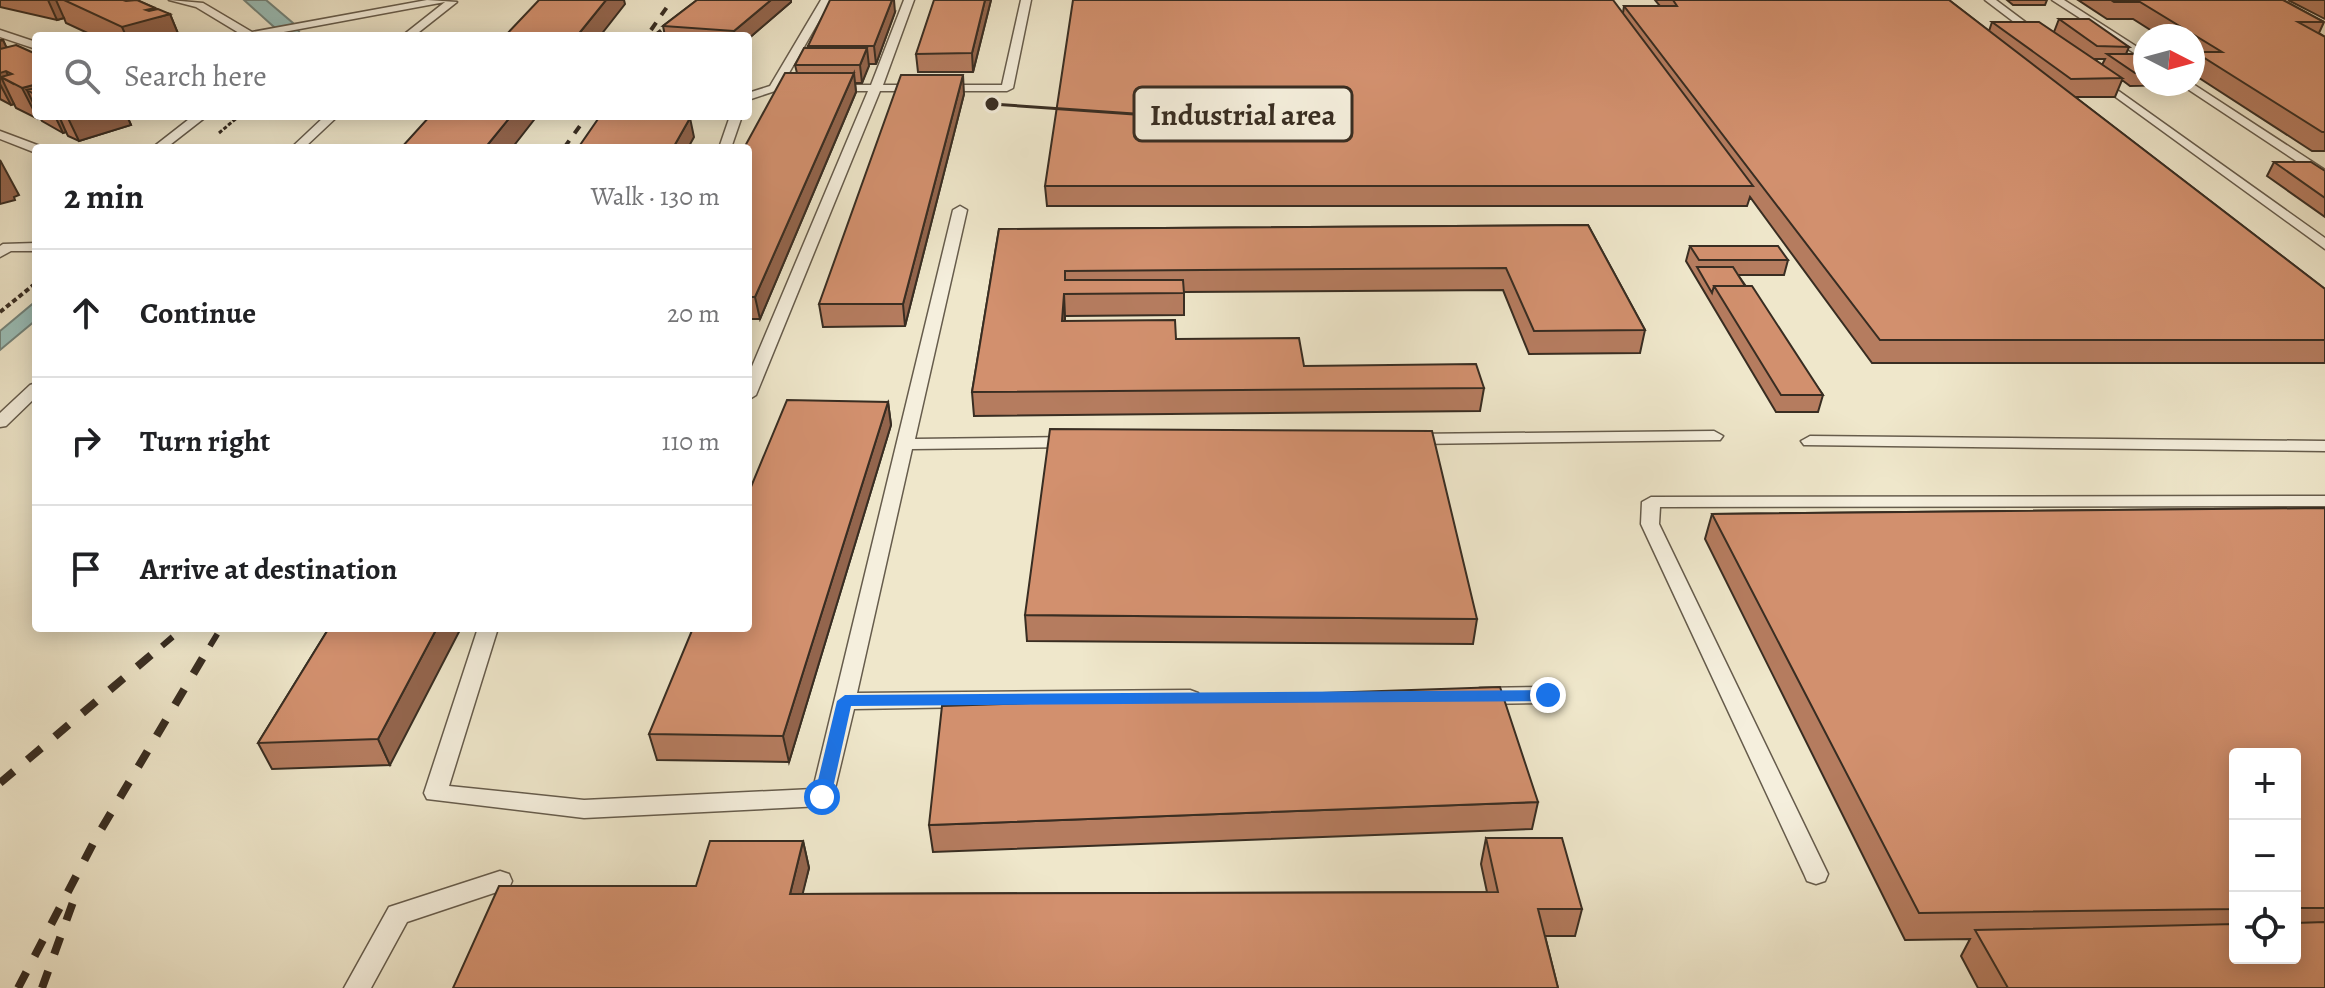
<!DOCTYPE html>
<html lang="en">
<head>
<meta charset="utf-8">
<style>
  body { margin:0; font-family:Alegreya,serif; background:#f2f2f2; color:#202124 }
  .controls { position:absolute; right:24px; bottom:24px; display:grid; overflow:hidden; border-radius:8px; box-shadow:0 4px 20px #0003 }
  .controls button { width:72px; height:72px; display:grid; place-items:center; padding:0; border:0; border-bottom:2px solid #e0e0e0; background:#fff; color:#202124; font:40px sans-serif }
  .compass { position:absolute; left:2133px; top:24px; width:72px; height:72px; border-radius:50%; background:#fff; box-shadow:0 4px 20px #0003; rotate:96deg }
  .stop { position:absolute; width:24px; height:24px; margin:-18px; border:6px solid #1a73e8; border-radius:50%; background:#fff }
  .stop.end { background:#1a73e8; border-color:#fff; box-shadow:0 2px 8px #0008 }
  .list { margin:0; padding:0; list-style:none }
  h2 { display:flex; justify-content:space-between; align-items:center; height:104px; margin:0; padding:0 32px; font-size:34px }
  h2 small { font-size:26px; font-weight:400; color:#757577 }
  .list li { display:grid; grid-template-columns:52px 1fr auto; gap:24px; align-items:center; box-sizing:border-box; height:128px; padding:0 32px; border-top:2px solid #e0e0e0 }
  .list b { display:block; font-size:30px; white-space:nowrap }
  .list em { font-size:26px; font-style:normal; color:#757577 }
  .icon { flex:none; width:44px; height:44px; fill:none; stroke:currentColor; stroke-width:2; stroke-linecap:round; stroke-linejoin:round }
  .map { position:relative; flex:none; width:2325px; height:988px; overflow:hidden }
  .search { position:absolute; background:#fff; box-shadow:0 4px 20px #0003; left:32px; top:32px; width:720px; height:88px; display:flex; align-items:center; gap:20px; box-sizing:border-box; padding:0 28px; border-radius:8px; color:#757577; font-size:30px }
  .panel { position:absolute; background:#fff; box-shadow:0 4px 20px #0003; left:32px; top:144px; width:720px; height:488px; border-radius:8px }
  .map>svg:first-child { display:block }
  .water { fill:#9abfb9; stroke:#73857d; stroke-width:2 }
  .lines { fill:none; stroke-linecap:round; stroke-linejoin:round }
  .service-casing { stroke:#665c4c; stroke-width:3 }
  .path-far1 { stroke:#382d22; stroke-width:3; stroke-dasharray:4 2; stroke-linecap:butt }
  .path { stroke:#382d22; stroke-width:4; stroke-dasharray:5 3; stroke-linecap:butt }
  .service { fill:#f5efdd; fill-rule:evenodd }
  .rail-far2 { stroke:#382d22; stroke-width:4; stroke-dasharray:9 9; stroke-linecap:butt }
  .rail-far1 { stroke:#382d22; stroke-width:6; stroke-dasharray:14 14; stroke-linecap:butt }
  .rail { stroke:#382d22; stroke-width:8; stroke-dasharray:18 18; stroke-linecap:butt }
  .wall { fill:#b57c5f; stroke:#382d22; stroke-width:2; fill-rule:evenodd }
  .shaded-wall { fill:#93654d; stroke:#382d22; stroke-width:2 }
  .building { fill:#d2906e; stroke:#382d22; stroke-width:2 }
  .route { fill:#1a73e8 }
  .leader { fill:none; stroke:#382d22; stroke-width:3 }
  .callout-dot { fill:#382d22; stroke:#f5efdd; stroke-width:3 }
  .callout { fill:#f5efdd; stroke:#382d22; stroke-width:3 }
  .callout-label { font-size:30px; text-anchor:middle; font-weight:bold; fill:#382d22 }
</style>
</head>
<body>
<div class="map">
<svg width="2325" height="988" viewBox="0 0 2325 988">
  <rect width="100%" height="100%" fill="#efe7cb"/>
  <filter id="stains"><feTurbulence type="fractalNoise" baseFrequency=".0025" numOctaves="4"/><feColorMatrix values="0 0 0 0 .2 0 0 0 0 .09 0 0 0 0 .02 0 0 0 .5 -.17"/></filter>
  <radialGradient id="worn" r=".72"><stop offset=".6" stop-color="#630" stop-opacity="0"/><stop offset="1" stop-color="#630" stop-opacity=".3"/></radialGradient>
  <path class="water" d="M244 0H266L293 23 302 36H280L274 27Z
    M36 301V320L0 350V331Z"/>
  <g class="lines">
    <g class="service-casing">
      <path id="service" d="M169 0 203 3 252 32 427 0 457 2 414 36H402L445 2 262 36H244L196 7Z
        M821 0H831L782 85 804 86V90L775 91 748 100V93L770 86Z
        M904 0H914L883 85H1002L1021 0H1031L1013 88 1007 91H880L756 395 748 400V376L868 91H833L827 88 833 85H871Z
        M1985 0H1996L2044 36 2035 38Z
        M2052 0H2064L2145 52V60Z
        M0 30 36 42V49L0 37Z
        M2099 77 2325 238V249L2095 82 2093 80Z
        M2180 84H2193L2325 170V180Z
        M193 116H207L166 148H152Z
        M325 116H338L304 148H291Z
        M730 116H742L731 148H719Z
        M0 131 40 146 41 148H36V153L0 139Z
        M960 206 967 210 915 439 1070 437 1079 442 1070 447 912 449 857 693 1190 690 1198 693 1201 698 1198 703 854 709 833 797 830 803 822 806 584 818 427 799 424 793 478 628H498L449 786 584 800 813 789 953 210Z
        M36 243V251H11L0 257V246L3 244Z
        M36 383V397L6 426 0 427V413L30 385Z
        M1714 431 1723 436 1720 440 1412 444 1403 439 1412 434Z
        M1810 436 2325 441V451L1804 445 1801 441Z
        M2325 496V506L1660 507 1659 524 1828 874 1825 881 1816 884 1807 881 1804 874 1641 524 1642 502 1651 497Z
        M1548 687 1556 690 1559 695 1556 700 1548 703 1480 704 1472 701 1469 696 1472 691 1480 688Z
        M500 871 509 874 512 881 509 888 407 922 371 988H344L389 907Z"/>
    </g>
    <path class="path-far1" d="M219 133 239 116"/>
    <path class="path" d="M0 312 36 283"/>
    <use href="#service" class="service"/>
    <path class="rail-far2" d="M651 30 667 7
      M654 36 702 0
      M564 148 587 116"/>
    <path class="rail-far1" d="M162 646 183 628
      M210 646 221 628"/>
    <path class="rail" d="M0 783 164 644
      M18 988 96 838 211 644
      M42 988 73 902"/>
  </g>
  <path class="wall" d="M0 0H137L155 8 156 10 170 14 179 36H94L66 23 64 18 57 20 0 7Z
    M697 0H791V2L748 39V36H665L663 26Z
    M991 0 973 72H918L916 54Z
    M1655 0H1949L1989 31 1992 22 2054 32 2059 19 2129 47 2126 54H2145V84H2173L2172 85 2130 86 2122 80 2115 97H2075L2325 289V363H1872L1750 197 1747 206H1047L1045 186 1623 13 1624 6H1660ZM2094 59H2105L2102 65Z
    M2007 0H2047L2045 5H2013Z
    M2078 0H2283L2324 22 2319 33 2325 37V151H2312L2193 74V36H2160L2133 19H2107Z
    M2288 0H2325V19Z
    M895 12 876 64H869L862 83H855L856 92 760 319H748V148L797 73 795 65 808 48V46Z
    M0 40H3L6 47 36 54V116H127L131 125 79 141 68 136 66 132 63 133 42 121 40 118 38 119 16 108 14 104 11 105 0 99Z
    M964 94 905 326 823 327 819 304Z
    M2274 162 2325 171V217L2267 176Z
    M1588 225 1645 330 1640 353 1529 354 1503 290 1184 292V315L1065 316V321L1176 339 1304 366 1484 388 1480 411 974 416 972 392 999 229Z
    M1690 246 1788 260 1784 275H1738L1823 395 1818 412H1776L1686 261Z
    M888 402 891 425 789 762 657 760 649 734Z
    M2325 508V988H1978L1961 956 1970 939 1905 940 1705 539 1712 514ZM2235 754H2295V958H2235Z
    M1025 615 1477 619 1473 644 1027 641Z
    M329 628 390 765 272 769 258 743Z
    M1538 802 1532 829 933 852 929 825Z
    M1486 838 1582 909 1575 936H1545L1558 988 696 886 803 841 809 868 802 894 1487 892 1481 864Z"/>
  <path class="shaded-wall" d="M48 0H56L64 18 57 20Z
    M123 0H132L146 10 155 8 159 17 170 14 179 36H126L122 27Z
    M606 0H624L625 4 600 36H577Z
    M771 0H791V2L748 39V36H735L734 31Z
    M892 0H894L895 12 876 64 874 46Z
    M985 0H991L973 72 972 53Z
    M3 40 17 70 6 71 12 83 1 77 14 104 11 105 0 84V41Z
    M867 48 869 66 862 83 860 65Z
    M854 73 856 92 760 319 755 297Z
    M963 75 964 94 905 326 903 304Z
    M33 85 36 91 27 90 36 109V116H39L40 118 38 119 22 88Z
    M55 116H59L66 132 63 133Z
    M67 116H127L131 125 79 141Z
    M511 116H537L512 148H485Z
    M690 118 694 137 688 148H673Z
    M0 160 19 195 14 197 15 200 0 204Z
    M1064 294 1065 316 1063 344 1062 321Z
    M888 402 891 425 789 762 783 736Z
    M437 628H461L390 765 378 739Z
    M803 841 809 868 796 921 790 894Z"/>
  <path class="building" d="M64 0H123L126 1 137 0 155 8 146 10 149 11 158 9 170 14 122 27Z
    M539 0H606L577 36H505Z
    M697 0H771L734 31 663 26Z
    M830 0H892L874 46H808Z
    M934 0H985L972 53 916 54Z
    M1073 0H1613L1753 186H1045Z
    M1673 0H1949L2325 289V340H1880L1624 6H1677Z
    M2111 0H2283L2324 22H2298L2325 37V132H2322L2195 52H2222L2140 2H2114Z
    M2059 19H2089L2129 47 2097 46Z
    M1992 22H2039L2122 78 2071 79Z
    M16 45 36 54V87L33 85 22 88 1 77 12 74 6 71 0 73V49Z
    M804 48H867L860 65H795Z
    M2107 54H2145V73H2135Z
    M785 73H854L755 297H748V148H744Z
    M901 75H963L903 304H819Z
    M36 88V95L27 90Z
    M430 116H511L485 148H401Z
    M690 118 673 148H578L598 119Z
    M2274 162H2311L2325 171V198Z
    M1588 225 1645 330 1534 331 1506 268 1065 271V280H1183L1184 293 1064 294 1062 321 1175 320 1176 339 1299 338 1304 366 1476 364 1484 388 972 392 999 229Z
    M1690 246H1778L1788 260H1699Z
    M1697 267H1733L1745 286H1714L1712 293Z
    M1714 286H1752L1823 395H1781Z
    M787 400 888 402 783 736 649 734 693 628H748V494Z
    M1050 429 1432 431 1477 619 1025 615Z
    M2325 508V908H2295V754H2235V909L1919 913 1712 514Z
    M329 628H437L378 739 258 743Z
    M1500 687 1538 802 929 825 942 706Z
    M1486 838H1562L1582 909H1538L1558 988H453L499 886H696L710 841H803L790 894 1498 892Z
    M2325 922V988H2008L1975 930 2235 924V958H2295V923Z"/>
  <path class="route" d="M1548 690 1556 695 1548 701 851 706 831 797 822 804 814 797 837 701 845 695Z"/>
  <path class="leader" d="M992 104L1134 114"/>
  <circle class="callout-dot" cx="992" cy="104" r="8"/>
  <rect class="callout" x="1134" y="87" width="218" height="54" rx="8"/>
  <g class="callout-label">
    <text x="1243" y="125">Industrial area</text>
  </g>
  <rect width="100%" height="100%" filter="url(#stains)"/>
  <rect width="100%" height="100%" fill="url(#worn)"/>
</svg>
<div class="controls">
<button>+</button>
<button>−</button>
<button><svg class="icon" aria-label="locate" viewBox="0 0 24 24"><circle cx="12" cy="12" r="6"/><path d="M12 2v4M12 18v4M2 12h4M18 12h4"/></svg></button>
</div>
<svg class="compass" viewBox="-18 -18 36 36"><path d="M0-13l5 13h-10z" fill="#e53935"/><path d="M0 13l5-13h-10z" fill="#757577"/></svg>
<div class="stop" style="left:822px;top:797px"></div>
<div class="stop end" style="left:1548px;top:695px"></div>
<div class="search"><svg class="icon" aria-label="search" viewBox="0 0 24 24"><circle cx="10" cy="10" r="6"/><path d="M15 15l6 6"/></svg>Search here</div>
<section class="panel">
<h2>2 min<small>Walk · 130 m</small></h2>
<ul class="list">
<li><svg class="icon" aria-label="ahead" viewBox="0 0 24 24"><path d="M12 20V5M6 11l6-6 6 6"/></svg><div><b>Continue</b></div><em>20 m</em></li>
<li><svg class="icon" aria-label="right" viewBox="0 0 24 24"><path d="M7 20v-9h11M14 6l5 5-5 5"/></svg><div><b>Turn right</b></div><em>110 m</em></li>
<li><svg class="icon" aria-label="arrive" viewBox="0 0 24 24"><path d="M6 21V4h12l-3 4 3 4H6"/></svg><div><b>Arrive at destination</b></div></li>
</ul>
</section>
</div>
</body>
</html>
